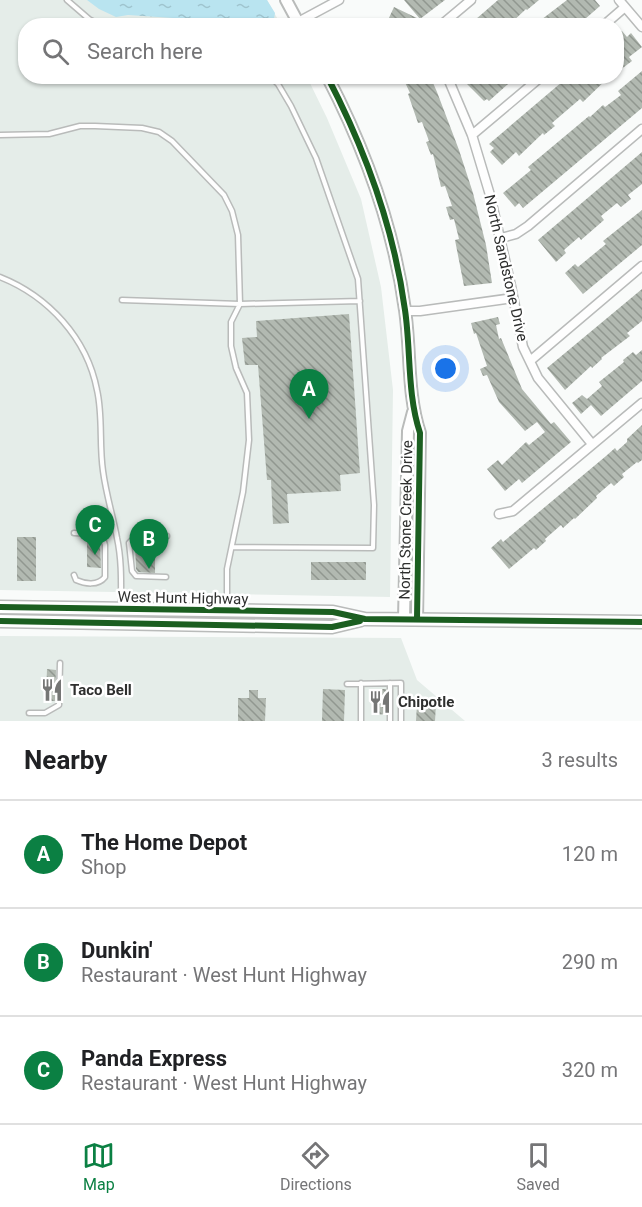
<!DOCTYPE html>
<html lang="en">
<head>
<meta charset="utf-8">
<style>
  body { margin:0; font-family:Roboto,sans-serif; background:#f2f2f2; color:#202124 }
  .you { position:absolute; left:446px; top:369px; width:21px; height:21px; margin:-15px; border:4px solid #fff; border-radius:50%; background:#1a73e8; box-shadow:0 0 0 9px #1a73e833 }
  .badge { display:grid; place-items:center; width:39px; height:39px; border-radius:50%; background:#0b8043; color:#fff; font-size:20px; font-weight:700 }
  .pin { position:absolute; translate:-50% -50px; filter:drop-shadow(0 2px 3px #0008) }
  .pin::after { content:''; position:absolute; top:32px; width:21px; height:18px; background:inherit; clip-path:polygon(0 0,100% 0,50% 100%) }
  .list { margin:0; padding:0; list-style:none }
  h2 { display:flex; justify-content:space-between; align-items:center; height:78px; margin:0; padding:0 24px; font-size:26px }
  h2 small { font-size:20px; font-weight:400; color:#757577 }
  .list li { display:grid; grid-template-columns:39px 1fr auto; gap:18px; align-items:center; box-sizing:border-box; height:108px; padding:0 24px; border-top:2px solid #e0e0e0 }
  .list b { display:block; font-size:22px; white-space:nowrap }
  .list p { margin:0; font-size:20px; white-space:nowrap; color:#757577 }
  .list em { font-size:20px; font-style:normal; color:#757577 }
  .icon { flex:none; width:33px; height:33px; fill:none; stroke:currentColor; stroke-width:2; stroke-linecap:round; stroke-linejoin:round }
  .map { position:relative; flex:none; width:642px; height:721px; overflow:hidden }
  .search { position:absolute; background:#fff; box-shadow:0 2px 4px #0004; left:18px; right:18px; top:18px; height:66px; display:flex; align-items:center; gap:15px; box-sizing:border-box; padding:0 21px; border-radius:24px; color:#757577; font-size:22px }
  .sheet { height:402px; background:#fff }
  nav { display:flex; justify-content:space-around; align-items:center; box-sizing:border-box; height:84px; border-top:2px solid #e0e0e0; background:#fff; font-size:16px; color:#757577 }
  nav a { display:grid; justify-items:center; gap:3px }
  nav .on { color:#0b8043 }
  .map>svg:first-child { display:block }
  .built { fill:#e5ede9 }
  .water { fill:url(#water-ripples) }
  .building { fill:url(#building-back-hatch) }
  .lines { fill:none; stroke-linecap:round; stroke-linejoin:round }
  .lane-casing { stroke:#b9bbba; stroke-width:7 }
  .street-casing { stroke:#b9bbba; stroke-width:11 }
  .secondary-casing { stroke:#b9bbba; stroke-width:14 }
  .primary-casing { stroke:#b9bbba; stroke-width:15 }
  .lane { stroke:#fefefe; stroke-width:4 }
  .street { stroke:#fefefe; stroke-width:8 }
  .secondary { stroke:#fefefe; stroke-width:10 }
  .primary { stroke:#fefefe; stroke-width:12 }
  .cycleway-casing { stroke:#fff; stroke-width:10 }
  .cycleway { stroke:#1b5e20; stroke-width:6 }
  .labels { text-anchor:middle; stroke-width:5; stroke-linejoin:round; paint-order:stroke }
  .street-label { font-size:15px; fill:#2e2f2e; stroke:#fff }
  .poi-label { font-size:15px; font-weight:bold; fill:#2e2f2e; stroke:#fff; text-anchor:start }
</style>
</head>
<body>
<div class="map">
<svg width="642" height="721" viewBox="0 0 642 721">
  <defs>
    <pattern id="water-ripples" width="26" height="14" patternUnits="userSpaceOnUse" patternTransform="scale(1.5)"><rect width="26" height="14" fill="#b9e4f0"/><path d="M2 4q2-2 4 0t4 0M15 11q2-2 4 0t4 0" fill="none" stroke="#9fc4ce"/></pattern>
    <pattern id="building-back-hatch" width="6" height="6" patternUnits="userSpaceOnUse" patternTransform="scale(1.5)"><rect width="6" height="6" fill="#b2b9b1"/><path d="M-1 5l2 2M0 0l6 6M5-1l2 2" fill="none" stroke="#919790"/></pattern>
  </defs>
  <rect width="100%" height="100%" fill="#f9fbfa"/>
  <path class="built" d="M0 0H267L281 25 26 26V76L307 77 327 118 361 199 381 287 393 390 390 597 0 590Z
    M0 636 401 638 417 680 465 721H0Z"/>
  <path class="water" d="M87 0H267L275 13 273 25H208L173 18 128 15 116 17 99 9Z"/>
  <path class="building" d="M404 0H445L420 19Z
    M498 0H539L527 10 526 9 508 26H468Z
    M567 0H595L600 6 577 26H533Z
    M394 7 419 19 416 26H399L388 20Z
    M622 31 627 37 631 33 642 47 629 57 632 61 616 73V36Z
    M642 71V108L523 208 519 203 515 207 503 193 531 170 528 167 589 116 590 117 603 105 605 107 621 95 618 91Z
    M402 76H430L437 92 459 150 473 193 486 245 492 283 464 286 455 240 459 239 454 219 450 220 446 207 452 206 445 186 441 187 433 154 431 155 426 142 429 141 422 122 418 123 408 94 410 93Z
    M476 76H517L489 101 487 99 484 101 467 84Z
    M569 76H610L583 102 580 99 552 123 555 126 544 135 543 133 519 156 516 152 502 165 490 152 494 148 489 144Z
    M642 152V184L628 195 631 199 621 207 617 203 601 216 604 220 581 240 579 237 564 250 566 253 556 262 538 240Z
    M642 210V245L583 294 565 273 575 264 578 267 606 244 603 241Z
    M642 289V321L627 333 630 336 601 358 602 359 592 368 591 366 565 390 547 368Z
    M349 314 360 473 340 475 341 491 287 494 289 523 273 524 271 480H267L258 365H245L242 338 257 337 256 321Z
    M498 317 500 324 496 325 499 339 501 338 522 389 551 424 554 422 571 442 522 483 519 479 505 491 487 469 498 460 502 465 526 442 529 445 545 432 537 422 525 431 499 402 487 375 483 376 480 369 487 366 476 333 474 334 471 323Z
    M642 350V381L601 416 591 405 581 414 572 403 582 395 587 399 602 386 599 382 624 362 623 360 633 352 636 355Z
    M642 425V460L638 463 637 462 622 474 624 477 614 486 611 483 596 496 597 498 575 519 574 518 563 528 561 525 545 539 546 541 536 550 534 548 509 569 491 548 501 539 503 542 606 456 615 448 617 451 627 442V439Z
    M17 537H36V581H17Z
    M140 541H153L155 544V573L138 572 136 569 135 542Z
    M87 542H100L101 568 87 567Z
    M311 562H366V580H311Z
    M47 669 56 670 55 701H49V698H46Z
    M323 689 345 690 344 721H322Z
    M373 689H386V714L373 715Z
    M249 690H258V698H266L265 721H238V698H249Z
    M417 704H436L435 721H416Z"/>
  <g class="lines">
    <g class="lane-casing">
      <path id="lane" d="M67 0 89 19 102 26
        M0 135 49 134 80 126H95L142 128 159 132 172 141 224 195 232 211 238 235 240 304 231 322V346L236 368 247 393 249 440 243 492 227 569V608
        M0 277C48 296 87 338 97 390 103 416 99 444 103 471 106 494 113 516 117 538 122 561 121 584 121 606
        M122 300 240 304 360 301
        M232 547 373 548 374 505 358 279 316 158 291 106 278 84 270 76
        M74 575 76 580C85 584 98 586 105 577V545L103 538 92 534 74 533
        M166 577 136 576 132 571 129 543 136 536H167
        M361 683V721
        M347 684 401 683V721
        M29 713H45L59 705 60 663
        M390 721V683"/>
    </g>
    <g class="street-casing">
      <path id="street" d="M619 0 642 27
        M298 22 339 0
        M440 26 471 0
        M603 26 625 7
        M447 76 472 135 490 195 511 286 523 347 538 378 592 444
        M472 135 542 76
        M501 238 516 234 528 226 642 129
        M405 311H420L513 298
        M530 361 642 266
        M499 514 513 511 642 403"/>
    </g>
    <g class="secondary-casing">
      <path id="secondary" d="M286 0 300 26
        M327 76C365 149 394 229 405 310 411 351 407 394 420 433L417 619
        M404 619 408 431 413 412"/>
    </g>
    <g class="primary-casing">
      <path id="primary" d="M0 607 333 612 365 619 642 622
        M0 621 332 627 361 620"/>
    </g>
    <use href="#lane" class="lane"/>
    <use href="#street" class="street"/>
    <use href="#secondary" class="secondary"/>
    <use href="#primary" class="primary"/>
    <g class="cycleway-casing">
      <path id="cycleway" d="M327 76C365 149 394 229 405 310 411 351 407 394 420 433L417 619
        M0 607 333 612 365 619 642 622
        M0 621 332 627 360 621"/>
    </g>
    <use href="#cycleway" class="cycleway"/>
  </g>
  <defs>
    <g id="restaurant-bare" transform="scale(1.8)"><path d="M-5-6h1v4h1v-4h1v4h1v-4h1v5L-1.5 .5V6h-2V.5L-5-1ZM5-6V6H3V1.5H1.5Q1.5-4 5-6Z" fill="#757675" stroke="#fff" stroke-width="2.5" paint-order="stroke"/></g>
  </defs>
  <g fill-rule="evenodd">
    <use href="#restaurant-bare" x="52" y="690"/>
    <use href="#restaurant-bare" x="380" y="702"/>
  </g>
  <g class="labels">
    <g class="street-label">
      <text transform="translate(506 268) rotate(77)" y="5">North Sandstone Drive</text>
      <text transform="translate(406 520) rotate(-89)" y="5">North Stone Creek Drive</text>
      <text transform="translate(183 598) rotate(1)" y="5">West Hunt Highway</text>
    </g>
    <g class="poi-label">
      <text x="70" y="695">Taco Bell</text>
      <text x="398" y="707">Chipotle</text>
    </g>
  </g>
</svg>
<div class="you"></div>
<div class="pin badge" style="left:309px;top:419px">A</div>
<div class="pin badge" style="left:149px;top:569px">B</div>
<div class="pin badge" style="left:95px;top:555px">C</div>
<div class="search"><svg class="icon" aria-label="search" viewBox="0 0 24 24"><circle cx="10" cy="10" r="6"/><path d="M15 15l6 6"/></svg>Search here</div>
</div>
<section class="sheet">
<h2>Nearby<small>3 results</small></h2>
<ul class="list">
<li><span class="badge">A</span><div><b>The Home Depot</b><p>Shop</p></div><em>120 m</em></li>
<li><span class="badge">B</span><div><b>Dunkin'</b><p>Restaurant · West Hunt Highway</p></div><em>290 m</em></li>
<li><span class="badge">C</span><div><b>Panda Express</b><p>Restaurant · West Hunt Highway</p></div><em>320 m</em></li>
</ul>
</section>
<nav>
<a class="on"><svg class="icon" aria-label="map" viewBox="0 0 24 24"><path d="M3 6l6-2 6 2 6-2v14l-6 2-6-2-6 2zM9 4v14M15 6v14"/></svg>Map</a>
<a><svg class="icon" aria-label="directions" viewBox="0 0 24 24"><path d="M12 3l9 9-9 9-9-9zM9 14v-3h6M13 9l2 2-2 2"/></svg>Directions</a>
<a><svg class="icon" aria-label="saved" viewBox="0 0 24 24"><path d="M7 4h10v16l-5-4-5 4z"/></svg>Saved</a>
</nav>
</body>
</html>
